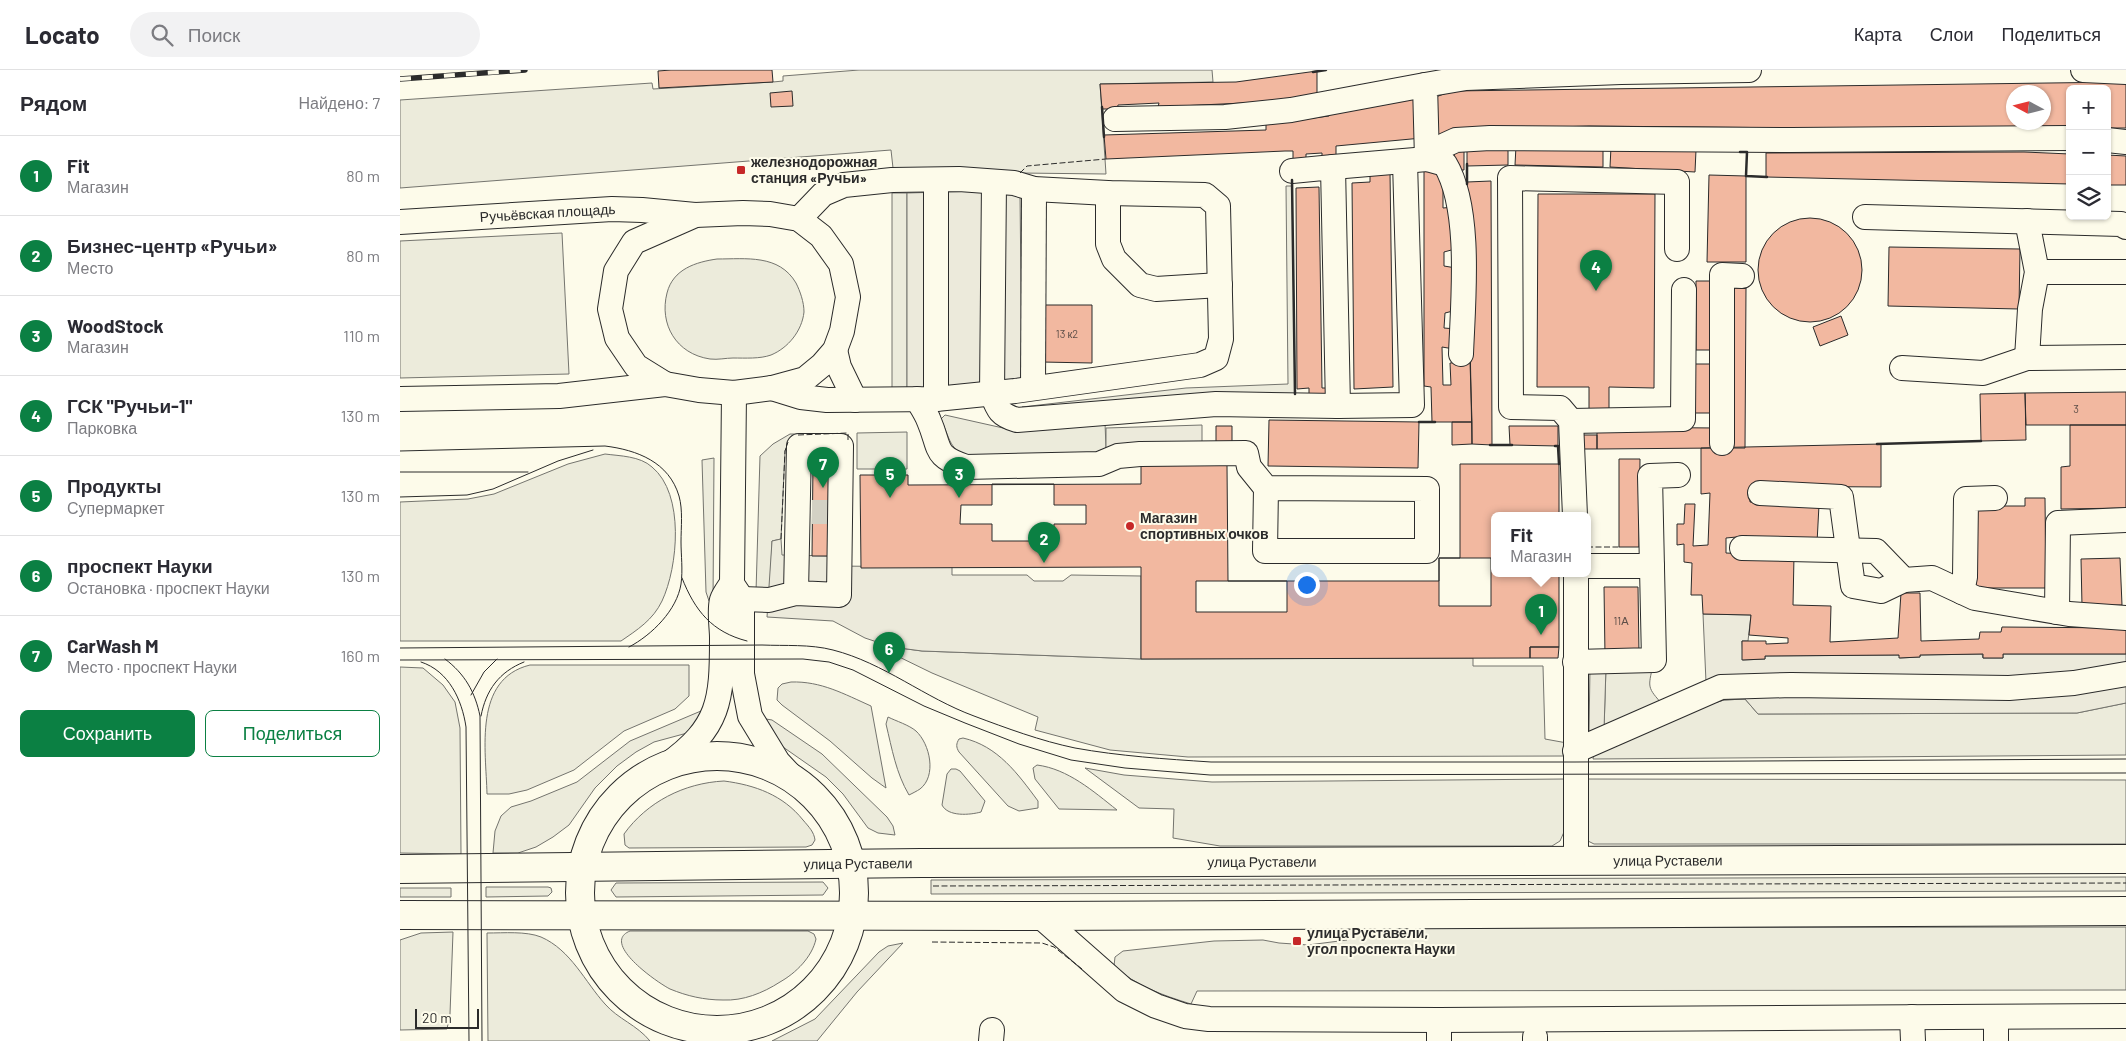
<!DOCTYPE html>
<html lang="ru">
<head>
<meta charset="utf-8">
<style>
  body { margin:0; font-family:Barlow,sans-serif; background:#f2f2f3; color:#2b2b33 }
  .controls { position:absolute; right:15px; top:15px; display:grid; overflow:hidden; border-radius:8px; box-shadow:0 1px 4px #0004 }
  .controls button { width:45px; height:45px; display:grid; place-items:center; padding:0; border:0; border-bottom:1px solid #e1e1e2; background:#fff; color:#2b2b33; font:25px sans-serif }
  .compass { position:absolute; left:1606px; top:15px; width:45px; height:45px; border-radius:50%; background:#fff; box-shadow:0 1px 4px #0004; rotate:277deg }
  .scale { position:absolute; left:15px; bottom:12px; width:64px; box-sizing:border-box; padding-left:5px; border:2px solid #2b2b2b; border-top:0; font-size:14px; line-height:18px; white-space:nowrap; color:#2b2b2b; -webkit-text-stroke:4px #fdfbea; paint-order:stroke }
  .you { position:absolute; left:906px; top:514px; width:18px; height:18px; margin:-12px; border:4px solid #fff; border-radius:50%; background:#1a73e8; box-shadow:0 0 0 8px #1a73e833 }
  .badge { display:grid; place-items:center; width:32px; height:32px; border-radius:50%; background:#0b8043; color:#fff; font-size:16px; font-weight:700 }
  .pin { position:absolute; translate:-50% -41px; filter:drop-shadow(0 1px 2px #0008) }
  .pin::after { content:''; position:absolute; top:26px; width:18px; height:15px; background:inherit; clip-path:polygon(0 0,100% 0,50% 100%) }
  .popup { position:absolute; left:1091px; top:442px; width:100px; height:65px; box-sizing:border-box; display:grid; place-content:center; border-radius:8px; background:#fff; filter:drop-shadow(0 1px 4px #0005); font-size:16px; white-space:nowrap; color:#7c7c81 }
  .popup b { font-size:19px; color:#2b2b33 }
  .popup::after { content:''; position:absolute; left:50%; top:100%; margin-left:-10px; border:10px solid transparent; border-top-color:#fff }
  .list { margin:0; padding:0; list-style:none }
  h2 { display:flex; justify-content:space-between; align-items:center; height:65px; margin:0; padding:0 20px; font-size:21px }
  h2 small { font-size:16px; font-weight:400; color:#7c7c81 }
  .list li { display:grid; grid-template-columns:32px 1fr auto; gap:15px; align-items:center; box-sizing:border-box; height:80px; padding:0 20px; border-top:1px solid #e1e1e2 }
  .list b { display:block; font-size:19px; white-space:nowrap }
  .list p { margin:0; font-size:16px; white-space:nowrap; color:#7c7c81 }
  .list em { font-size:16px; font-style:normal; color:#7c7c81 }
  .actions { display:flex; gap:10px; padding:15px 20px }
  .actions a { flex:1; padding:11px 0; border:1px solid #0b8043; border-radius:8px; text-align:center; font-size:18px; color:#0b8043 }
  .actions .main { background:#0b8043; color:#fff }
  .icon { flex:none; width:28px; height:28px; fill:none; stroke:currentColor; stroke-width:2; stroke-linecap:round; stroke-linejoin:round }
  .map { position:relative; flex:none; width:1726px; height:971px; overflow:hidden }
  header { display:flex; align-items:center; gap:30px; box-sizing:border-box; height:70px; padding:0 25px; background:#fff; border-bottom:1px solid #e1e1e2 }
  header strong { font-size:24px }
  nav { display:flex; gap:28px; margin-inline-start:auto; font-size:18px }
  .search { width:350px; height:45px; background:#f2f2f3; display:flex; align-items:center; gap:12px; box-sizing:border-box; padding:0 18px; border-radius:28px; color:#7c7c81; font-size:19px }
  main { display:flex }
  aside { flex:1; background:#fff }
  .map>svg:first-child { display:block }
  .green { fill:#ecebdb; stroke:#74746e }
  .parking { fill:#eceadb; stroke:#74746e }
  .building { fill:#f2b8a0; stroke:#2b2b2b; fill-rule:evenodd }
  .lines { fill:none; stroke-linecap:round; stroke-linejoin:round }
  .minor-tunnel { stroke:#d3d1c4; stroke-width:24; stroke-dasharray:24 12; stroke-linecap:butt }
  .minor-casing { stroke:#2b2b2b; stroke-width:26 }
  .major-casing { stroke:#2b2b2b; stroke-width:30 }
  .minor { stroke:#fdfbea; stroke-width:24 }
  .major { stroke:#fdfbea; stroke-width:28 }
  .tram { stroke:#2b2b2b; stroke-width:1 }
  .rail-casing { stroke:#2b2b2b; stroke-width:5.5 }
  .rail { stroke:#fdfbea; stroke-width:4; stroke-dasharray:11; stroke-linecap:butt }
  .fence { stroke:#2b2b2b; stroke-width:1; stroke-dasharray:6 2.5; stroke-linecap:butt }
  .wall { stroke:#2b2b2b; stroke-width:2.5 }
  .poi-dot { fill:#c62828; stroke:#fdfbea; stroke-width:2 }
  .labels { text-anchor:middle; stroke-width:4; stroke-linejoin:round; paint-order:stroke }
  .number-label { font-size:11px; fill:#5d4e48 }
  .poi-label { font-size:14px; font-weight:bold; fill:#2b2b2b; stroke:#fdfbea; text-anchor:start }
  .street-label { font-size:14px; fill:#2b2b2b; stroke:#fdfbea }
</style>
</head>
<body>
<header>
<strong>Locato</strong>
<div class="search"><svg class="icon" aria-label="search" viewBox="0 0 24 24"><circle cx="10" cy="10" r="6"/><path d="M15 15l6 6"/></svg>Поиск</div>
<nav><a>Карта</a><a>Слои</a><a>Поделиться</a></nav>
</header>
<main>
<aside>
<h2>Рядом<small>Найдено: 7</small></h2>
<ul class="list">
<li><span class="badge">1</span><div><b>Fit</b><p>Магазин</p></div><em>80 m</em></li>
<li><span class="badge">2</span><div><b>Бизнес-центр «Ручьи»</b><p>Место</p></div><em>80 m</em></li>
<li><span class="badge">3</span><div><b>WoodStock</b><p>Магазин</p></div><em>110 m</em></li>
<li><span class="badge">4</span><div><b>ГСК &quot;Ручьи-1&quot;</b><p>Парковка</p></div><em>130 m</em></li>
<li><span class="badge">5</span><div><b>Продукты</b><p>Супермаркет</p></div><em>130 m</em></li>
<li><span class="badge">6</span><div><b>проспект Науки</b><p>Остановка · проспект Науки</p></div><em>130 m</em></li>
<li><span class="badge">7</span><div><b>CarWash M</b><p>Место · проспект Науки</p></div><em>160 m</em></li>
</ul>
<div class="actions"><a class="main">Сохранить</a><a>Поделиться</a></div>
</aside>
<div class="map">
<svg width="1726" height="971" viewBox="0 0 1726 971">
  <rect width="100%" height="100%" fill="#fdfbea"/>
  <path class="green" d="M459 0H812L813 12 700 14 706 104 620 103 493 98 491 80 0 118V30L252 13 253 19 373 12 383 11V6Z
    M886 116H892L895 324 631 338 622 337 786 318 888 314Z
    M492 123H507V318H492Z
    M162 163 169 304 0 308V171Z
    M317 189C346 189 379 184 396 213 400 221 404 232 404 242 402 261 388 278 371 285 360 289 345 288 333 288 326 288 318 290 310 289 276 284 259 254 267 223 273 199 296 192 317 189Z
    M545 345 612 360 705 353 706 378 689 385 578 388C549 382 552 374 541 349Z
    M507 362V399H457V363Z
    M390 364H401L389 370 385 381 381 469 372 471 370 522H356L360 386 373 374Z
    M205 384C220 386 240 386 252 397 285 424 278 497 262 531 253 550 237 560 221 571H0V432L68 429 94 424 168 394Z
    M314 388 313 534 309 531 306 522 302 390Z
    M492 577 522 581 741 589 1073 588V596H1143L1145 669 1167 673 1168 686 788 687 710 680 635 660 638 647 532 603 491 583Z
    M130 595H289V626L275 639 224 661 174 700 127 720 109 724H87C86 680 73 609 130 595Z
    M1253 595C1248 618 1247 617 1263 635L1204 660 1206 597Z
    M0 597 23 598 43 615 55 632 60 658 61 784 0 783Z
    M391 612C421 611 444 624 471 636L486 718 472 708 430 671 382 635 377 630 378 618 382 614Z
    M1345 629 1358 644 1677 643 1726 633V685L1193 689 1194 682 1307 635 1324 630Z
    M308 638 291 662 254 672 236 682 217 696 195 718 169 755 153 767 136 777 118 783H93L95 761 101 746 111 737 131 731 177 712 230 671Z
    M488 647C496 651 509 655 516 661 530 674 537 706 520 719 517 721 513 723 509 725 496 703 492 679 486 654Z
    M360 648 372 650 422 684 487 747 493 756 495 765 478 763 468 758 443 724 426 707 383 677Z
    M563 668C598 676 618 704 638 731V738L619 741 608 736 559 682C556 677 556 674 559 669Z
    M637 695C668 699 693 721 717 740L659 739 635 709 633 698Z
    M685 698 724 705 812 712 1164 709V762L1160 771 1152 776H820L773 768 774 739 739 738Z
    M551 699H556L560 701 585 731 581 742C570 745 548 747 542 735L547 704Z
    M1183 709 1726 710V774H1194L1186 770Z
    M324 711C355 715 383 725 403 750 409 757 414 762 415 770L412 775 406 777 229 778 225 775 224 764C247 732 284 713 324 711Z
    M1726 807V821L531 824V810Z
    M423 812 428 818 423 825 216 827 211 820 216 813Z
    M86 817H148L151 818 152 822 148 826 86 827Z
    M0 818H51V827H0Z
    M1726 857V920L797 921 791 934C762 925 736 916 714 896L715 887 723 881 814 871 863 870 879 873 908 875 947 870V858Z
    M230 861H408L414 864 416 869C412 887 396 903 380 912 363 923 343 931 323 930 304 930 287 926 270 919 258 913 200 873 230 861Z
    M53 862 50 944 47 959 0 960V870L21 863Z
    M87 863C104 863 126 861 141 867 171 880 185 912 205 934 218 949 237 955 250 971H88Z
    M503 873 457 922 417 971H372L415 949 479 882 488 876Z"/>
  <path class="parking" d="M579 121 620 124 622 310 579 317 507 318V123Z
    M802 355V375L706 378V358Z
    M381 469 382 485 432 486V496L552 497V505H627L634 511H663L671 505 741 506V589L522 581 492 577 465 568 433 551 367 547 372 471Z
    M1303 544 1351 545 1348 571H1342L1343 590 1365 589V586L1499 585 1500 588 1520 587V585L1582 584 1583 588H1603V584H1726V633L1677 643 1358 644 1345 629 1324 630 1307 635Z
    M1190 597H1206L1204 660 1189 663Z"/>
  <path class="building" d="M271 0H372L373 12 259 18 258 1Z
    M917 1V28L864 32 758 37 759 33 718 35 717 39H702L700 14 836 12Z
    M1724 12 1726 13V58H1707V19H1670V57L1511 59 1189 56 1063 60 1034 67 1033 28 1052 21ZM1614 22H1644V52H1614Z
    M392 21 393 36 371 37 370 23Z
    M1020 27 1022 68 936 76V89L922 91V83L906 84V94H893V81H885L706 89 704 65 866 60V54L929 46 928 39Z
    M1108 76V95L1067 96V77Z
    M1116 76 1203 77V97L1115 95Z
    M1054 77H1064V100H1054Z
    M1211 77 1296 80 1295 102 1210 97Z
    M1624 82 1670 84V114L1366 107V83Z
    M1707 85 1726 86V115H1707Z
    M1024 100H1043V138L1054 137 1055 179 1044 182V196L1056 198 1057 240 1045 243 1044 258 1056 259 1054 279 1042 277 1043 315H1051L1050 293 1070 292 1072 352H1032L1031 317 1024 316Z
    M970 102H990L993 317 954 319 952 113 970 112Z
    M1309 105 1346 106V192H1307Z
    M1091 111 1092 375 1072 374 1067 112Z
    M919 117 922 318H929V326L909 327V318L897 319 896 118Z
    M1138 124H1255L1254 318 1209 317V341H1189V317H1137Z
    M1358 200a52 52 0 1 1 104 0a52 52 0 1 1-104 0Z
    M1489 177 1620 179 1619 239 1488 236Z
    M1296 211H1312V280H1296Z
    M1330 218H1346L1345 378H1329Z
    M642 235H692V293L642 292Z
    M1441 246 1448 265 1420 276 1413 257Z
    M1295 294H1311V343H1295Z
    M1726 322V355H1626L1625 323Z
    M1625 323 1626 370 1581 371 1580 324Z
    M869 350 1019 352 1018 398 868 396Z
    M1052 352H1072V374L1052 375Z
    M1670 355H1726V438L1661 439V397L1670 396Z
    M816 356H832V373H816Z
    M1109 356H1158V376L1110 375Z
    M1197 357 1316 358 1317 378 1197 379Z
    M1180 365H1197V379H1180Z
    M1481 374V417L1350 416V432L1419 435 1417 473 1347 471V466L1326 468V483L1394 486 1393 535 1431 536 1430 572 1498 568 1501 523H1520L1521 571 1579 569 1580 562H1601L1602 557 1726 558V584H1603V588H1583V584L1520 585V587L1499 588V585L1365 586V589L1342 590V571H1366V574L1388 573V568L1349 565 1351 545 1303 544 1302 525H1291L1292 493 1284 492V474L1277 475V454H1284L1285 434H1295L1293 476 1308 475 1310 423 1301 424V378Z
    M1219 389H1240L1239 477H1219Z
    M413 394 433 395 432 486H412Z
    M1060 394H1159V446H1095V504H1159V577H1130V588L741 589V497L461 498 460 405H508V415L741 414V395H827L828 511H1039V488H1060Z
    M592 414H654V435H686V454H654V471H592V454H560L561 435H592Z
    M1625 428H1645L1646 518H1575V436H1625Z
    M1039 488H1091V536H1039Z
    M1720 488 1722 535 1682 536 1681 489Z
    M796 511H887V542H796Z
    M1204 517H1238L1239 585 1205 586Z
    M1130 577H1159L1158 588H1130Z"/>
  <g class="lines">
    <path class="minor-tunnel" d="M412 442H432"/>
    <g class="minor-casing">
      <g id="minor">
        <path d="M1683 0 1726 2"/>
        <path d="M715 49 825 47 891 40 1025 15"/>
        <path d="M1707 70 1726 72"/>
        <path d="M933 97 1027 89 1045 75 1056 70 1090 68 1391 70 1670 68"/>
        <path d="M892 101 933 97 938 336"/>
        <path d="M594 112 592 324C598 340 600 345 617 350L816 334 938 336 1012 335 1005 92"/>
        <path d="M708 123V174L714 189 740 215 756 219 820 215"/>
        <path d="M1465 147 1721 154 1726 157"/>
        <path d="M1627 151 1637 202 1630 239 1627 288"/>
        <path id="s1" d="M0 152 212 139 242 140 295 145 343 143 370 144 399 149 421 166 441 194 448 227 442 261 435 280 422 295 405 309 372 318 334 323 299 320 265 314 159 326 0 329"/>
        <path d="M1637 202H1726"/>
        <path d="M435 280 439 297 455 330"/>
        <path d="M1061 284C1063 231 1072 139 1045 94L1027 89 1025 15 1066 8 1221 2 1349 0"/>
        <path d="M1502 298 1583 303 1627 288 1726 287"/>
        <path d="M265 314 236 296 217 268 210 239 216 201 234 172 293 146"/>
        <path d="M633 317 634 119"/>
        <path d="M372 318 401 327 427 330 536 329 615 321 800 295 816 288 821 269 818 136 805 125 708 123 634 119 614 113 559 109 492 110 444 115 423 124 399 149"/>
        <path d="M517 329C521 336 526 343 529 351 541 379 533 386 566 397L699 394 718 386 740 384 846 383 849 397 866 418 1027 419V481H865L866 418"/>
        <path d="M536 329V110"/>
        <path d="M1171 351 1283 349 1284 220"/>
        <path d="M1322 373V205L1342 206"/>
        <path d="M1360 423 1441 427 1453 516 1481 521 1504 510"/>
        <path d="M1175 446 1171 351 1160 338 1111 337 1110 108 1277 112V179"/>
        <path d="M1342 478 1476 481 1504 510 1532 508 1575 528 1669 544 1726 548"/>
        <path d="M1187 496H1252"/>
        <path d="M334 517 342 529V604L350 646 378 692 394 709"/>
        <path d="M1562 522 1565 507 1566 429 1595 428"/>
        <path d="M342 529 369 530 396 523 439 525 441 376H399L396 523"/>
        <path d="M1657 542 1658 453 1726 450"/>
        <path d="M1175 592 1254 590 1250 406 1278 405"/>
        <path d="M1175 681 1321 617 1391 615 1609 618 1674 613 1726 604"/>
        <path d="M267 695C320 657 322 631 322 568 322 557 319 541 322 530 324 524 329 518 332 513L334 323"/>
        <path d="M1176 791V504"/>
        <path d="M640 846 724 920 756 936 785 946 809 949 1039 950 1726 946"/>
        <path d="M1512 947 1513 971"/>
        <path d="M1039 950V971"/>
        <path d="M591 971 592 960"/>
        <path d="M1135 971V967"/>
        <path d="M1596 971V947"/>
      </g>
    </g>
    <g class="major-casing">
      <g id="major">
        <circle cx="317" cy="823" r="137"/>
        <path id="s2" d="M0 799 521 793 1726 789"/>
        <path d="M0 845 640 846 1726 841"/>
      </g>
    </g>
    <use href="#minor" class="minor"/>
    <use href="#major" class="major"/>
    <path class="tram" d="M0 381 205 376C237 380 269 392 279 426 283 440 281 457 281 472 281 485 283 500 281 514 277 540 252 565 229 577
      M0 402H128
      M0 427 67 425 93 419 158 391 193 380
      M282 508C295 541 312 562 347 571
      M0 578 362 575C385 576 410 574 433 580 484 593 525 628 574 646 606 658 641 671 675 678 719 686 765 689 811 692H1175L1726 689
      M45 589C65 604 75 622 80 646L82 971
      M0 590 403 589 429 592 453 600 524 636 565 653 619 674 671 690 725 698 810 705 1726 703
      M21 592C49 601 62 630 66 657L69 971
      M71 625 84 602 97 589
      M81 646C86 620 99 602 124 592"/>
    <g class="rail-casing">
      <path id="rail" d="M0 9 125 0"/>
    </g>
    <use href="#rail" class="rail"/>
    <path class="fence" d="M620 103 627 96 706 89
      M398 365 448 363V370
      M381 469 385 381 388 372
      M1187 477H1219
      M533 816 1726 813
      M532 872 642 873 654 877 682 899"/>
    <path class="wall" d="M913 2 926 0
      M702 37 704 67
      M1340 82H1347L1346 106 1367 107
      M1067 94V114
      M892 110 895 324
      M1019 352H1035
      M1477 374 1581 371
      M1090 375H1112
      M1155 376H1158L1159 394"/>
  </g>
  <g class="poi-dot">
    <rect x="336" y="95" width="10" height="10" rx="2.5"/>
    <circle cx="730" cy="456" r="5"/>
    <rect x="892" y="866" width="10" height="10" rx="2.5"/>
  </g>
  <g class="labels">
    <g class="number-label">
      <text x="667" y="268">13 к2</text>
      <text x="1676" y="343">3</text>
      <text x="1221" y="555">11А</text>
    </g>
    <g class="poi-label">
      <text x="351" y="97">железнодорожная<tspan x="351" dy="16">станция «Ручьи»</tspan></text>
      <text x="740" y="453">Магазин<tspan x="740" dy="16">спортивных очков</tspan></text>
      <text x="907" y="868">улица Руставели,<tspan x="907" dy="16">угол проспекта Науки</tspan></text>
    </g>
    <g class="street-label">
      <text dy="5" stroke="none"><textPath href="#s1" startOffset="148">Ручьёвская площадь</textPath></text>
      <text dy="5" stroke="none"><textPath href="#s2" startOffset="1268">улица Руставели</textPath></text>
      <text dy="5" stroke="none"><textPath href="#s2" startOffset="862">улица Руставели</textPath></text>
      <text dy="5" stroke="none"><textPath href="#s2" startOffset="458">улица Руставели</textPath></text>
    </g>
  </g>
</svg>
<div class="controls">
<button>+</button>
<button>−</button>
<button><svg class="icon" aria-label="layers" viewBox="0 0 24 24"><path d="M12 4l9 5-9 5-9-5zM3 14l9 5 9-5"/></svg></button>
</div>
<svg class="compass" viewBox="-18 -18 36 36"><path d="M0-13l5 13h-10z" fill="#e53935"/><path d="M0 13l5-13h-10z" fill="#7c7c81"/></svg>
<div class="scale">20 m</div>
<div class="you"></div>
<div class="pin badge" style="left:1141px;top:565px">1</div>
<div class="popup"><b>Fit</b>Магазин</div>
<div class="pin badge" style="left:644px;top:493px">2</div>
<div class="pin badge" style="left:559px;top:428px">3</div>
<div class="pin badge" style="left:1196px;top:221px">4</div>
<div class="pin badge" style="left:490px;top:428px">5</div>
<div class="pin badge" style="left:489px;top:603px">6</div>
<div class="pin badge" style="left:423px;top:418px">7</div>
</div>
</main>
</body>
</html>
